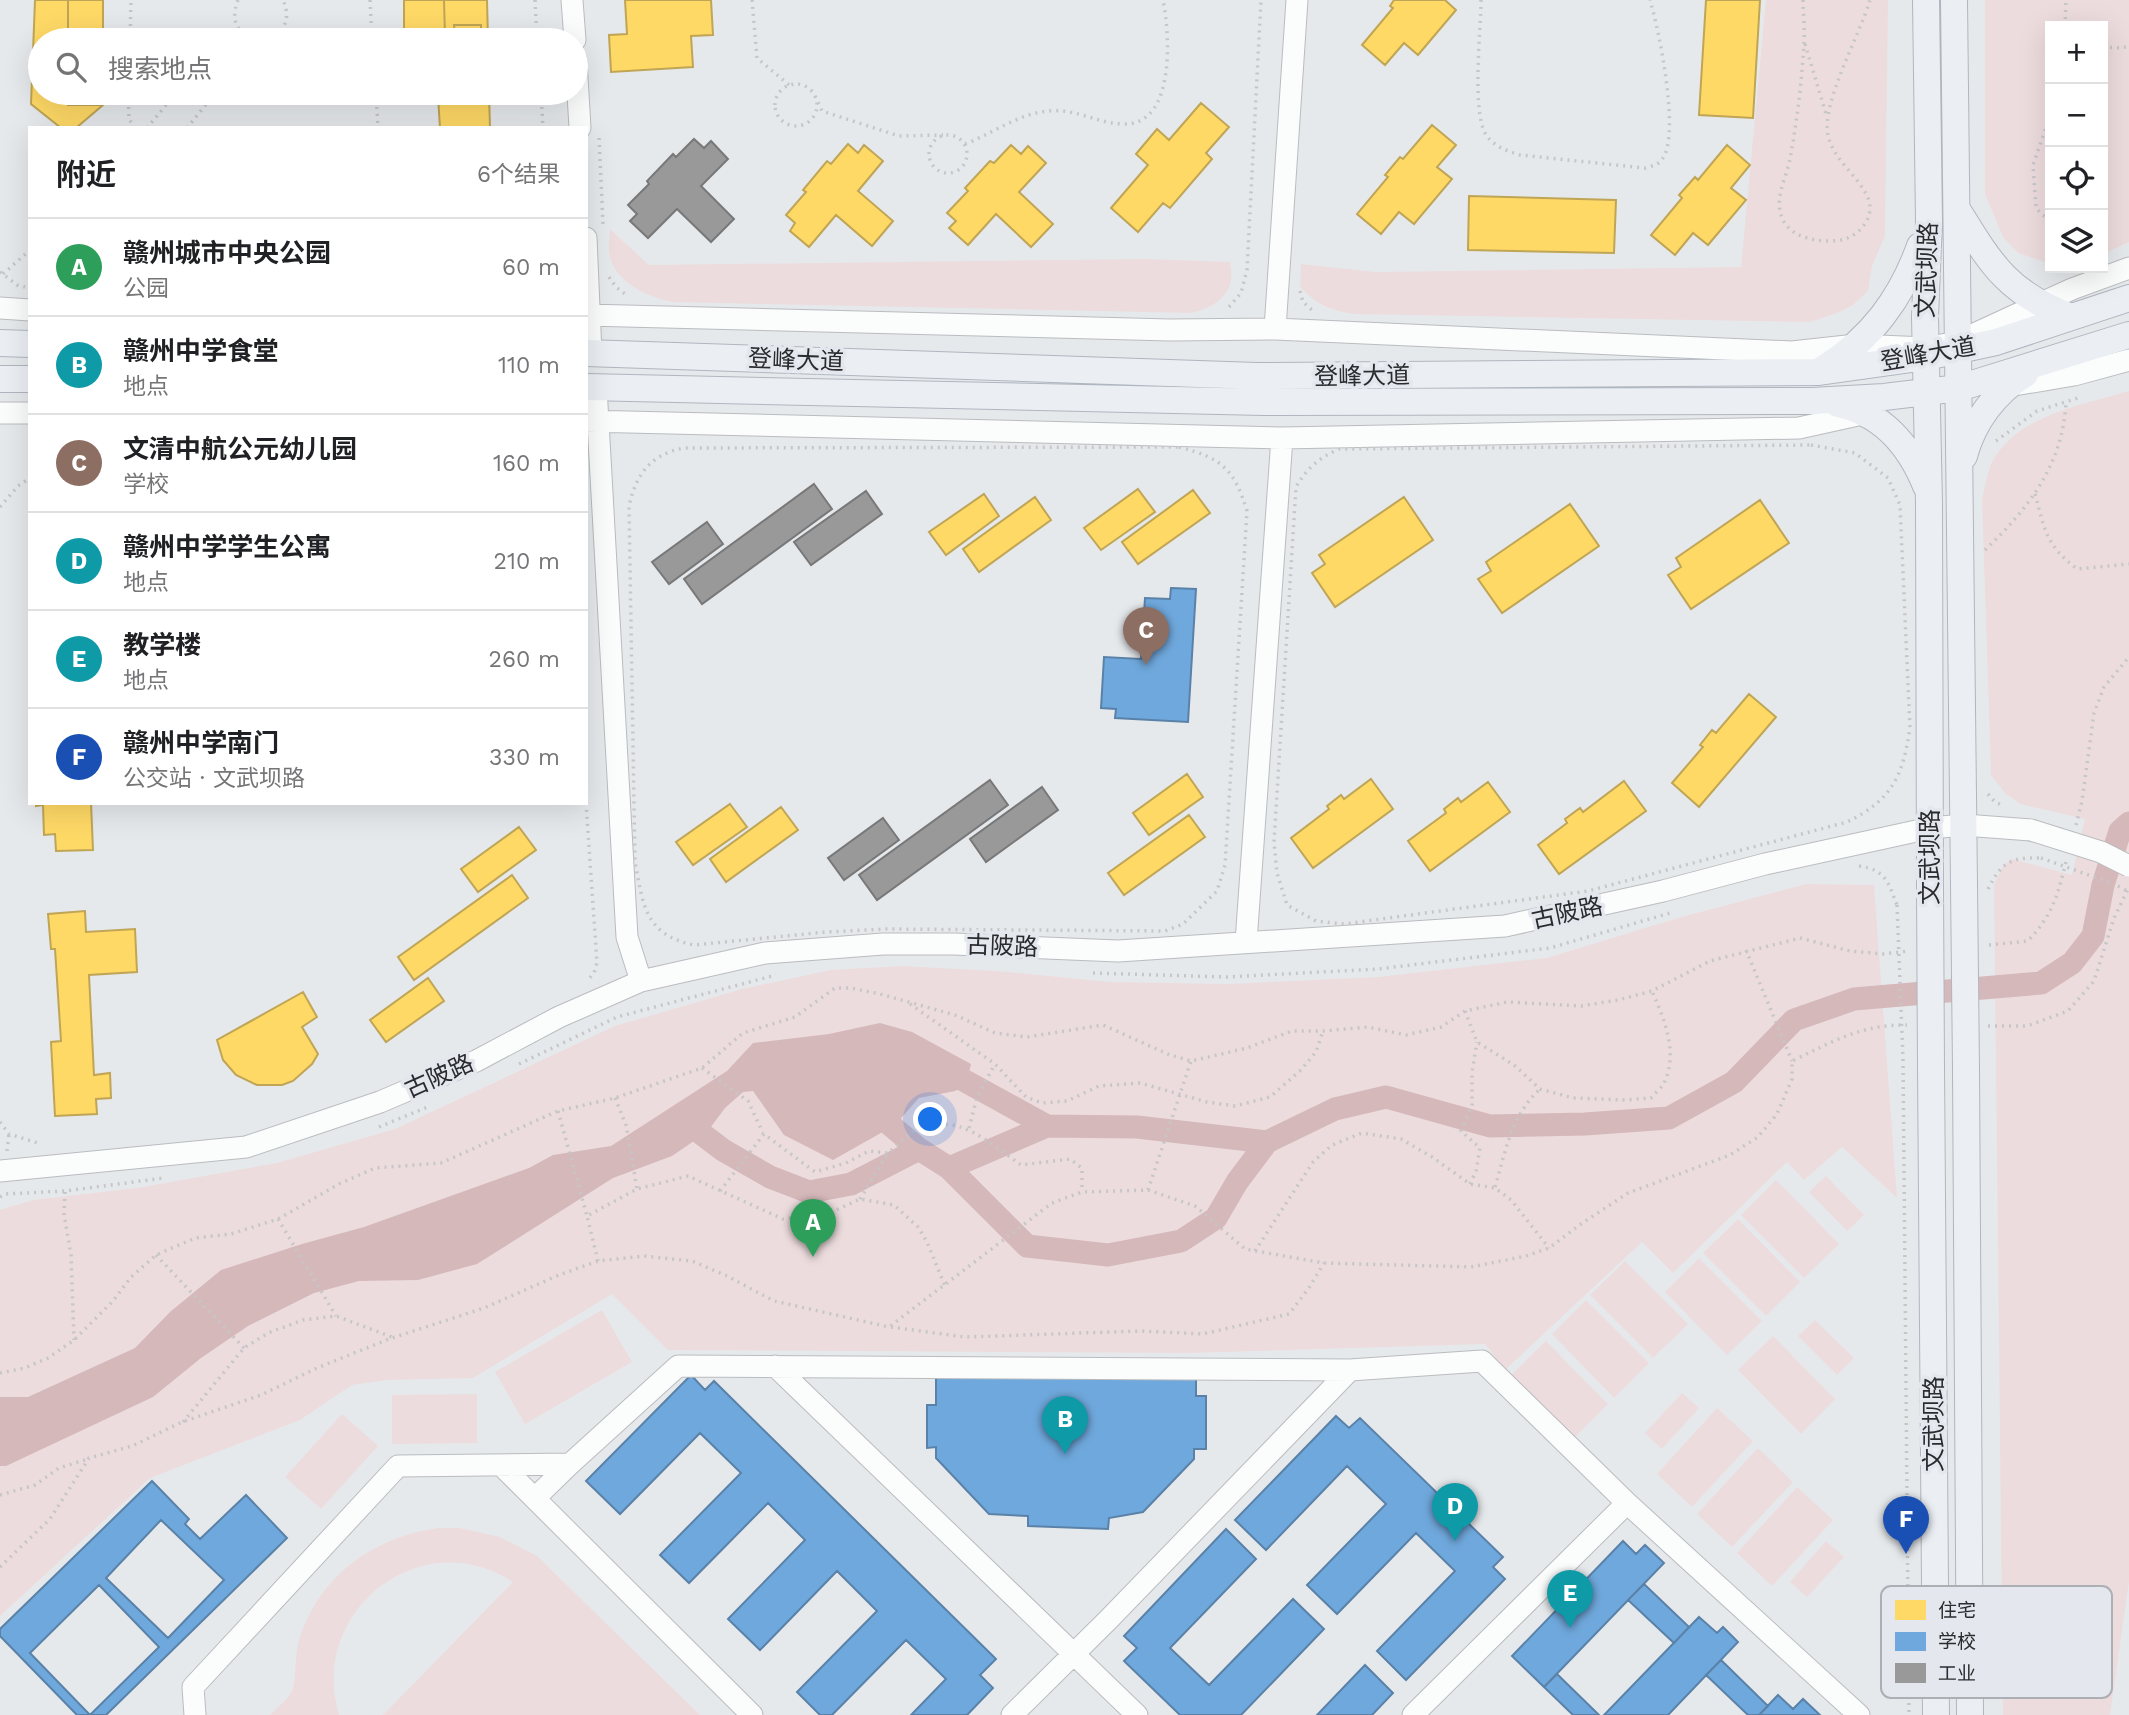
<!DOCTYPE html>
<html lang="zh">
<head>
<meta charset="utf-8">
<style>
  body { margin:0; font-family:"Work Sans","Noto Sans SC",sans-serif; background:#f2f2f2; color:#202124 }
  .controls { position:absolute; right:21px; top:21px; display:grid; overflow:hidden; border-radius:0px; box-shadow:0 7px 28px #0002 }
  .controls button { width:63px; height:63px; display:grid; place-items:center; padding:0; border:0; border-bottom:2px solid #e0e0e0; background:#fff; color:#202124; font:35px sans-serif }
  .you { position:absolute; left:931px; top:1120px; width:24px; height:24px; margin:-18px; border:5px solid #fff; border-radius:50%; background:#1a73e8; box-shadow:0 0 0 10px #1a73e833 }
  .badge { display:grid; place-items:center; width:46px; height:46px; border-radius:50%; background:#0f766e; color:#fff; font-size:23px; font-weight:700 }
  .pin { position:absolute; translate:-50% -58px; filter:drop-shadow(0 2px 4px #0008) }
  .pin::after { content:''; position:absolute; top:37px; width:24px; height:21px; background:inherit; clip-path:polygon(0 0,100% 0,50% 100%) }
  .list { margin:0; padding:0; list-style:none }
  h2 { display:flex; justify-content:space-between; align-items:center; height:91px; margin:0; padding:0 28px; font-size:30px }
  h2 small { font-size:23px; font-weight:400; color:#757577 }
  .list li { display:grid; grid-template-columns:46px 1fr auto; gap:21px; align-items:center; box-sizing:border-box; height:98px; padding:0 28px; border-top:2px solid #e0e0e0 }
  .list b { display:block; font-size:26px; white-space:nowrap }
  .list p { margin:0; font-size:23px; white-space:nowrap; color:#757577 }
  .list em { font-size:23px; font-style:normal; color:#757577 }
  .icon { flex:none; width:38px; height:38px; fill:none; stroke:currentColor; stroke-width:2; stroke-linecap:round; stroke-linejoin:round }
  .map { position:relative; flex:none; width:2129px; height:1715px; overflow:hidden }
  .search { position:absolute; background:#fff; box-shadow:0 7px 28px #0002; left:28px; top:28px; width:560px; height:77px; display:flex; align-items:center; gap:18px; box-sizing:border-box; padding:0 24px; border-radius:38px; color:#757577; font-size:26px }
  .panel { position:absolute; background:#fff; box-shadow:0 7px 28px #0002; left:28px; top:126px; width:560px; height:679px; border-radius:0px }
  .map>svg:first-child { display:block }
  .green { fill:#eddcdd }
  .water { fill:#d5b8ba }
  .homes { fill:#ffd966; stroke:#bfa555; stroke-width:2 }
  .schools { fill:#6fa8dc; stroke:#5a82a8; stroke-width:2; fill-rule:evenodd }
  .industry { fill:#999; stroke:#787879; stroke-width:2 }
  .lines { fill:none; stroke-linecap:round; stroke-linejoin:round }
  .canal { stroke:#d5b8ba; stroke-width:23 }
  .minor-casing { stroke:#babcbf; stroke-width:23 }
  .major-casing { stroke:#b0b6bf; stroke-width:28 }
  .path { stroke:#c6c6c8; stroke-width:3.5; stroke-dasharray:2 5; stroke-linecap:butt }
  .minor { stroke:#fbfcfc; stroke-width:21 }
  .major { stroke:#ebeff4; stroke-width:26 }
  .minor-bridge-casing { stroke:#babcbf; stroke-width:23; stroke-linecap:butt }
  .major-bridge-casing { stroke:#b0b6bf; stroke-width:28; stroke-linecap:butt }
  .path-bridge { stroke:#c6c6c8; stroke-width:3.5; stroke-dasharray:2 5; stroke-linecap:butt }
  .minor-bridge { stroke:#fbfcfc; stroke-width:21 }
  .major-bridge { stroke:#ebeff4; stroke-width:26 }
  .labels { text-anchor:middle; stroke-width:7; stroke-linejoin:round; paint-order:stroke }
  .street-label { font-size:24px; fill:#2a2b2e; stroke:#e4e8ee }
  .key { fill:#e4e8ee; stroke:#acafb4; stroke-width:2 }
  .key-label { font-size:19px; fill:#2a2b2e }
</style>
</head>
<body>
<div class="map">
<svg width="2129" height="1715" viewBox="0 0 2129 1715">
  <rect width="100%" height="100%" fill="#e6e9ec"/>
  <path class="green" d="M1766 0H1888L1885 236 1872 266 1868 291 1852 306 1837 313 1810 322 1353 314C1328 309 1316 305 1300 286L1301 264 1375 272 1741 267Z
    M1985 0H2129V242L2103 254V26H2050V264L2018 253 2003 237 1985 194Z
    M610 229 649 265 1146 259 1230 262C1237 292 1218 307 1191 313L673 302C647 297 613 282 609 252 608 245 610 236 610 229Z
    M2129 391V1581L2110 1715H2003L1994 885 2003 866 2012 859 2072 875 2085 819 2020 804 2005 793 1991 775 1982 499C1985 488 1987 473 1992 462 2019 414 2080 406 2129 391Z
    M1806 884 1874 885 1897 1198 1842 1147 1804 1180 1787 1162 1673 1273 1642 1242 1505 1370 1485 1344 1191 1353 668 1350 612 1294 473 1378 388 1380 352 1385 300 1420 150 1478 0 1616V1210L33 1200 137 1188 277 1163 395 1129 615 1026 742 989 831 970 901 966 997 971 1109 982 1227 984 1378 977 1547 958 1678 918Z
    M1826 1176 1864 1215 1847 1231 1809 1192Z
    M1776 1180 1839 1244 1804 1278 1741 1215Z
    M1738 1219 1800 1282 1766 1316 1703 1253Z
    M1699 1258 1762 1321 1727 1355 1665 1292Z
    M1625 1261 1688 1324 1653 1358 1590 1295Z
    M1586 1300 1649 1363 1614 1398 1552 1334Z
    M602 1310 632 1362 525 1424 495 1372Z
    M1815 1320 1854 1358 1837 1375 1798 1336Z
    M1773 1336 1835 1399 1801 1434 1738 1370Z
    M1546 1341 1608 1404 1574 1438 1511 1375Z
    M1682 1393 1699 1408 1662 1449 1645 1433Z
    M477 1394V1443L392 1444V1395Z
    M1717 1408 1753 1441 1692 1507 1657 1474Z
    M342 1414 378 1446 321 1509 285 1477Z
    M1758 1448 1793 1482 1732 1547 1697 1514Z
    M1797 1487 1833 1520 1772 1586 1737 1553Z
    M439 1528H460L500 1537 537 1556 700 1715H383L513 1582C421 1522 308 1611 339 1715H270C277 1708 287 1700 292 1691 296 1684 295 1655 298 1644 317 1577 372 1537 439 1528Z
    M1826 1541 1844 1557 1807 1597 1790 1582Z"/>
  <path class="water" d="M880 1023 912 1032 971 1064 966 1085 955 1091 919 1098 895 1125 833 1160 784 1135 753 1091 743 1092 725 1108 707 1132 672 1156 613 1178 477 1264 418 1280 359 1281 314 1293 248 1326 201 1358 153 1397 6 1466H0V1397H28L135 1348 170 1312 221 1270 302 1244 364 1227 529 1168 553 1155 611 1146 727 1071 753 1043 829 1034Z"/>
  <path class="homes" d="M35 0H68V31H55L54 40H40V93H68V105H103L76 128H61L31 104Z
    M68 0H103V31H114V40H54L55 31H68Z
    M404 0H444L445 36 455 35 454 25H481V40H404Z
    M444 0H487L488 40H481V25H454L455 35 445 36Z
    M625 0H711L713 35 691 36 693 67 611 72 609 35 627 34Z
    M1394 0H1445L1456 10 1418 55 1404 43 1385 65 1362 45 1393 8 1390 6Z
    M1706 0H1760L1753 118 1699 115Z
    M68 93H103V105H68Z
    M405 93H448V95L438 96V100L405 101Z
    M448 93H489L490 128H440L438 96 448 95Z
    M1201 103 1229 127 1206 153 1212 159 1170 208 1163 203 1138 232 1111 208 1148 165 1136 154 1157 129 1169 140Z
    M1432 125 1456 145 1437 167 1452 179 1414 224 1399 212 1381 234 1357 214 1388 177 1385 175 1400 157 1403 159Z
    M848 144 858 153 864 145 883 161 858 191 893 221 872 246 836 215 809 247 790 231 795 223 786 215 806 192 803 190 827 161 831 164Z
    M1011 145 1021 154 1028 146 1046 163 1019 192 1053 224 1031 247 996 214 968 245 949 228 956 221 947 213 968 191 965 188 990 161 994 163Z
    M1727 145 1750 165 1731 188 1746 200 1708 245 1693 233 1675 255 1651 235 1682 198 1679 195 1695 177 1698 180Z
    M1469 196 1616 200 1614 253 1468 250Z
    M1138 489 1155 512 1101 550 1084 528Z
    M1193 490 1210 513 1138 564 1122 542Z
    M984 494 999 516 946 555 929 532Z
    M1035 497 1051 520 979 572 963 549Z
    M1404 497 1433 540 1335 607 1312 573 1325 564 1319 555Z
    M1760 500 1789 543 1691 609 1668 575 1681 567 1676 558Z
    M1570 504 1599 546 1502 613 1478 579 1491 571 1486 562Z
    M1749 694 1776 717 1699 807 1672 783 1703 747 1700 745 1712 730 1716 733Z
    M1187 774 1203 797 1149 835 1133 813Z
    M1371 779 1393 809 1313 868 1291 838 1329 809 1327 806 1341 795 1344 799Z
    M1624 781 1646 811 1559 874 1538 845 1567 823 1565 819 1580 808 1583 812Z
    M1488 782 1510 812 1430 871 1408 841 1446 813 1444 809 1458 798 1461 802Z
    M36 803H91L93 850 56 851 55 834 44 835 43 805 36 806Z
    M730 804 747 827 693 865 676 842Z
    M781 807 798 830 726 882 710 859Z
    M1189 815 1205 837 1124 895 1108 873Z
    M519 827 536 850 478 892 461 869Z
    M512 875 528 898 414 980 398 957Z
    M85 911 86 932 135 929 137 972 89 975 94 1075 110 1073 111 1098 96 1099 97 1114 55 1116 51 1042 61 1041 55 949H51L48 914Z
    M428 978 444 1001 386 1042 370 1020Z
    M303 992 317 1017 302 1027 318 1054 312 1064 293 1081 282 1085H257L236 1075 223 1060 217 1040Z"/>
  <path class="schools" d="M1171 588 1196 589 1188 722 1115 718 1116 709 1101 708 1104 657 1141 659 1145 598 1170 599Z
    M691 1375 705 1390 714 1381 996 1659 980 1675 993 1688 967 1715H911L946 1679 906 1640 832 1715H820L797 1692 877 1611 837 1571 760 1650 728 1619 805 1540 768 1503 689 1583 660 1555 741 1473 700 1433 620 1514 586 1481Z
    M1196 1376V1396H1206V1449H1194V1459L1143 1512 1109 1518 1108 1529 1028 1526V1516L989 1514 936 1458V1447L927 1448V1405H936V1377Z
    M1336 1416 1349 1428 1360 1418 1503 1557 1493 1567 1505 1579 1406 1680 1377 1651 1455 1571 1416 1533 1337 1614 1307 1585 1386 1504 1347 1466 1266 1550 1235 1520Z
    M152 1481 189 1519 185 1524 200 1539 246 1495 287 1538 106 1715H77L0 1636V1629ZM161 1520 224 1580 168 1638 106 1578ZM99 1585 159 1647 90 1715 30 1653Z
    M1226 1529 1256 1559 1170 1648 1209 1685 1293 1599 1324 1629 1241 1715H1180L1124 1661 1137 1648 1124 1636Z
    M1623 1541 1636 1554 1645 1545 1664 1563 1544 1687 1512 1656Z
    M1644 1584 1689 1627 1674 1643 1628 1600Z
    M1699 1617 1717 1633 1723 1627 1738 1642 1668 1715H1604Z
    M1721 1660 1768 1706 1759 1715H1748L1706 1675Z
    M1365 1665 1393 1693 1372 1715H1317Z
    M1557 1674 1599 1715H1573L1544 1687Z
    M1778 1695 1793 1709 1803 1699 1820 1715H1759Z"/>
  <path class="industry" d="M694 139 704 148 711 141 728 159 701 186 734 219 711 242 677 209 648 238 630 221 637 214 628 205 649 184 647 181 673 154 676 157Z
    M814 484 832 509 702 604 684 579Z
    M866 491 882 514 811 565 794 542Z
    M707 522 723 544 669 584 652 562Z
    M990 780 1008 805 877 900 859 875Z
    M1042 787 1058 810 986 862 970 839Z
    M883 818 899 840 844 880 828 858Z"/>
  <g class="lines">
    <path class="canal" d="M936 1078 956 1076 1047 1126
      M870 1108 919 1149 949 1168 1027 1246 1108 1255 1181 1241 1216 1218 1237 1182 1267 1142 1335 1109 1386 1097 1490 1126 1585 1124 1669 1118 1734 1082 1794 1020 1854 999 2041 983 2072 963 2093 936 2103 885 2120 831 2129 823
      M690 1125 723 1150 770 1177 809 1192 851 1184 919 1149
      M949 1168 1047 1126 1137 1127 1267 1142"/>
    <g class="minor-casing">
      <path id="minor" d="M572 0 575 40
        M576 60 580 128
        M586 238 591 353
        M0 308 30 310
        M586 315 1170 330 1275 329 1792 352 1856 345 1926 348 1957 342 2072 289 2129 268
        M1275 329 1297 0
        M2008 386 2074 375 2129 360
        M596 387 627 937 641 981
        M0 413H30
        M586 421 1282 438 1799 428 1867 413
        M1246 942 1282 438
        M0 1171 246 1147 380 1102 476 1061 559 1017 641 981 765 953 883 944H954L1118 951 1505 926 1663 891 1765 864 1930 828 1964 825 2031 830
        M775 1366 1137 1715
        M501 1465 752 1715
        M535 1498 570 1464
        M195 1715 193 1687 398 1466 570 1464 678 1366 1350 1370 1482 1361 1627 1503 1859 1715
        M1012 1715 1109 1619 1350 1370
        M1413 1715 1627 1503"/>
    </g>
    <g class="major-casing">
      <path id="major" d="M1926 0 1929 221 1925 317 1929 504 1930 888
        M1954 0 1964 885
        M1957 209C1991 264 2007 293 2071 317
        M0 343 30 344
        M586 353 1257 376 1819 372 1926 357 1996 342 2129 298
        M1823 369C1871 339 1901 299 1920 246
        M0 379H30
        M586 387 1264 402 1812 401 1884 397 1959 388 2129 335
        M1838 404C1882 413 1910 446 1926 486
        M1964 456C1973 422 1995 392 2025 374
        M1931 1067 1936 1715
        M1966 1069 1970 1715"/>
    </g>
    <path class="path" d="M238 0C217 53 305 50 283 0
      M370 0 372 40
      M535 0 537 40
      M752 0 757 58 789 85
      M1481 0C1481 30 1471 115 1487 136 1495 147 1507 151 1520 155L1645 168C1652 166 1659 165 1663 158 1680 132 1659 30 1650 0
      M1803 0C1803 14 1805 29 1804 42 1802 80 1797 121 1790 159 1786 179 1773 200 1783 220 1792 240 1827 244 1845 239 1862 233 1875 216 1868 198 1858 175 1833 160 1828 135 1821 103 1860 35 1870 0
      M2065 26 2066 0
      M130 40 131 0
      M234 40 243 33
      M1805 44 1826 114
      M2103 47 2121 48 2129 46
      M775 105a21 21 0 1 1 42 0a21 21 0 1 1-42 0Z
      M128 93 129 119 135 128
      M376 93 378 128
      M541 93 543 128
      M815 96 822 111 899 136 943 135
      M2050 116 2033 165 2036 208 2050 222
      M147 128 176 93
      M187 128 215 93
      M929 154a19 19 0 1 1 38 0a19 19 0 1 1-38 0Z
      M599 138 603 224
      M965 144C992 134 1019 113 1049 111 1074 108 1097 123 1122 124 1176 127 1170 35 1163 0
      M0 272 17 285 25 287
      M3 274 30 250
      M609 277 616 287 625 294
      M1300 291 1303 302 1312 310
      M1229 307 1241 293 1247 270 1261 0
      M1996 441 2037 411 2081 397
      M1811 445 1855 453 1888 478 1900 505 1910 728C1903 776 1892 800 1847 822L1588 891 1344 924 1316 921 1287 905 1277 873 1274 842 1296 487C1307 468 1319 458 1339 449Z
      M1179 447C1222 458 1234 469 1247 511L1225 865 1217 891 1183 924 1165 931 887 929 826 932 694 945C645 935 643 905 635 862L629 506C636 474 651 454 684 448Z
      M2035 494C2045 531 2046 545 2077 569L2129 564
      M0 507 18 486 30 478
      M1985 550C2029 508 2063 464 2066 402
      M1988 794 1995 802 2004 806
      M586 803 597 963 594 973 588 980
      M2076 825 2082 801 2094 713 2104 687 2129 657
      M1859 866C1886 870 1888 882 1897 905
      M1988 889C2002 862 2010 857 2041 858
      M1989 945 2028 941C2053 914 2057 897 2066 862
      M1746 950 1792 1061
      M1093 973 1226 977 1378 969 1550 948 1670 913
      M910 1004 995 1064 1026 1097 1042 1103 1067 1101 1099 1086 1140 1083 1207 1102 1235 1106 1270 1097 1301 1070 1316 1052 1323 1031
      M1465 1011 1477 1042 1514 1065 1540 1089 1573 1098 1625 1100 1651 1098C1655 1093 1663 1087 1665 1081 1678 1051 1664 1019 1652 991
      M1988 1026H2027L2068 1011 2094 981 2114 918 2129 887
      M1903 1059 1909 1715
      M519 1064 617 1017 776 975
      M702 1068 748 1101 763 1133
      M615 1098 626 1125 637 1189
      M558 1111 587 1216
      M0 1122 9 1134 41 1144
      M379 1127 430 1106
      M969 1128 977 1097 995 1064
      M7 1151 9 1134
      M1470 1184 1476 1171 1480 1148 1461 1131 1472 1105V1072L1477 1042
      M1495 1187C1506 1150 1511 1116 1540 1089
      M1148 1190 1191 1061
      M720 1191 764 1134 815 1172 846 1163 869 1151 888 1153C897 1145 907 1135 918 1129 957 1111 991 1144 1021 1165L1070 1159 1082 1168V1192
      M65 1192 64 1214 71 1255 74 1340
      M0 1197 5 1194 65 1191 164 1178
      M860 1199 888 1153
      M278 1219 336 1316
      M1255 1251 1313 1162 1332 1145 1362 1133 1401 1139 1432 1157 1470 1184 1495 1188 1511 1200 1549 1248
      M156 1255 244 1348
      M598 1261 587 1216 637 1189 688 1176 783 1219 832 1212 860 1199 894 1205 918 1227 927 1242 945 1286
      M891 1327 965 1337 1141 1331 1203 1334 1289 1314 1309 1288 1324 1263
      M0 1373 25 1368 48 1358 74 1340 113 1301 131 1277 156 1255 195 1238 231 1234 278 1219 339 1184 375 1168 441 1163 558 1111 615 1098 702 1068 743 1033 795 1017 835 988H851L880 994 955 1015 995 1033 1027 1037 1103 1025 1170 1055 1191 1061 1247 1048 1292 1031H1323L1368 1027 1406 1035 1441 1027 1465 1011 1507 1002 1581 1006 1618 1000 1652 991 1710 961 1800 938 1850 951 1884 954 1908 951
      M183 1422 244 1348 268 1333 303 1320 336 1316 392 1337
      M0 1495 35 1485 59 1468 88 1459
      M0 1567 50 1519 89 1458 132 1446 182 1422 261 1395 317 1368 389 1339 484 1308 559 1275 598 1261 644 1256 692 1261 727 1276 774 1301 889 1327 1052 1203 1082 1192 1148 1190 1195 1206 1245 1249 1324 1263 1471 1267 1526 1256 1549 1248 1581 1224 1628 1193 1730 1155 1758 1137 1777 1114 1792 1079V1061C1832 1042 1862 1024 1907 1025"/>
    <use href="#minor" class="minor"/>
    <use href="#major" class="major"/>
    <g class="minor-bridge-casing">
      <path id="minor-bridge" d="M2031 830 2101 852 2129 866"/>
    </g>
    <g class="major-bridge-casing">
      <path id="major-bridge" d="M1964 885 1966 1069
        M1930 888 1931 1067"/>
    </g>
    <path class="path-bridge" d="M2041 858 2111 883
      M2118 886 2129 892
      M1897 905 1903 1059"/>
    <use href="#minor-bridge" class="minor-bridge"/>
    <use href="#major-bridge" class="major-bridge"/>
  </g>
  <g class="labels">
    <g class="street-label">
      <text transform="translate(1927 270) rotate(-88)" y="8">文武坝路</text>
      <text transform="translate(1928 354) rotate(-10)" y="8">登峰大道</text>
      <text transform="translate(796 360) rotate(2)" y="8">登峰大道</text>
      <text transform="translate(1362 376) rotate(-1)" y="8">登峰大道</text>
      <text transform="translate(1930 857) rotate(-90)" y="8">文武坝路</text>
      <text transform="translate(1567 913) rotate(-12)" y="8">古陂路</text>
      <text transform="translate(1002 946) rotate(2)" y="8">古陂路</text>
      <text transform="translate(439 1076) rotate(-24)" y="8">古陂路</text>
      <text transform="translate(1934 1424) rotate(-90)" y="8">文武坝路</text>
    </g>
  </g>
  <rect x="1881" y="1586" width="231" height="112" rx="10" class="key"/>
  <rect x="1895" y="1600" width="31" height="20" fill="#ffd966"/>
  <rect x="1895" y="1632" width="31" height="19" fill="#6fa8dc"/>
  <rect x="1895" y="1663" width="31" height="20" fill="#999"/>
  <g class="key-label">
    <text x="1938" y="1617">住宅</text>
    <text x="1938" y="1648">学校</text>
    <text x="1938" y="1680">工业</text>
  </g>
</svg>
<div class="controls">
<button>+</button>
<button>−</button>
<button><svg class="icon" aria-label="locate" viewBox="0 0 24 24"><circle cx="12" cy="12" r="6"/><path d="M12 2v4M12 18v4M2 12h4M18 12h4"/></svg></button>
<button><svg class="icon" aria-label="layers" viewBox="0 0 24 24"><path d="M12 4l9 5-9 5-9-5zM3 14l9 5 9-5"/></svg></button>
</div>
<div class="you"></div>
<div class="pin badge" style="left:813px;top:1257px;background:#2e9e5b">A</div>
<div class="pin badge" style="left:1065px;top:1454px;background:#0f9aa8">B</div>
<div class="pin badge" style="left:1146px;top:665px;background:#8d6e63">C</div>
<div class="pin badge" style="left:1455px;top:1541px;background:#0f9aa8">D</div>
<div class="pin badge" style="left:1570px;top:1628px;background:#0f9aa8">E</div>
<div class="pin badge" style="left:1906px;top:1554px;background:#1a4fb4">F</div>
<div class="search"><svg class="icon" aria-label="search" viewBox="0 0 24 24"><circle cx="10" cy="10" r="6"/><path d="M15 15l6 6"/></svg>搜索地点</div>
<section class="panel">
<h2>附近<small>6个结果</small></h2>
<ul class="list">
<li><span class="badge" style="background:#2e9e5b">A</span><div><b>赣州城市中央公园</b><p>公园</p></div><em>60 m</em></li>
<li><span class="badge" style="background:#0f9aa8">B</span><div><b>赣州中学食堂</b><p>地点</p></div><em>110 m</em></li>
<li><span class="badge" style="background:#8d6e63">C</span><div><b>文清中航公元幼儿园</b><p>学校</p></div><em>160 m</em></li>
<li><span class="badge" style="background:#0f9aa8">D</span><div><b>赣州中学学生公寓</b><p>地点</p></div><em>210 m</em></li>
<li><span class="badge" style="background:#0f9aa8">E</span><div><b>教学楼</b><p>地点</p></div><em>260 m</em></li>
<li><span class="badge" style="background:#1a4fb4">F</span><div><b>赣州中学南门</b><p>公交站 · 文武坝路</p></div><em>330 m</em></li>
</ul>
</section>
</div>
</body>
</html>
